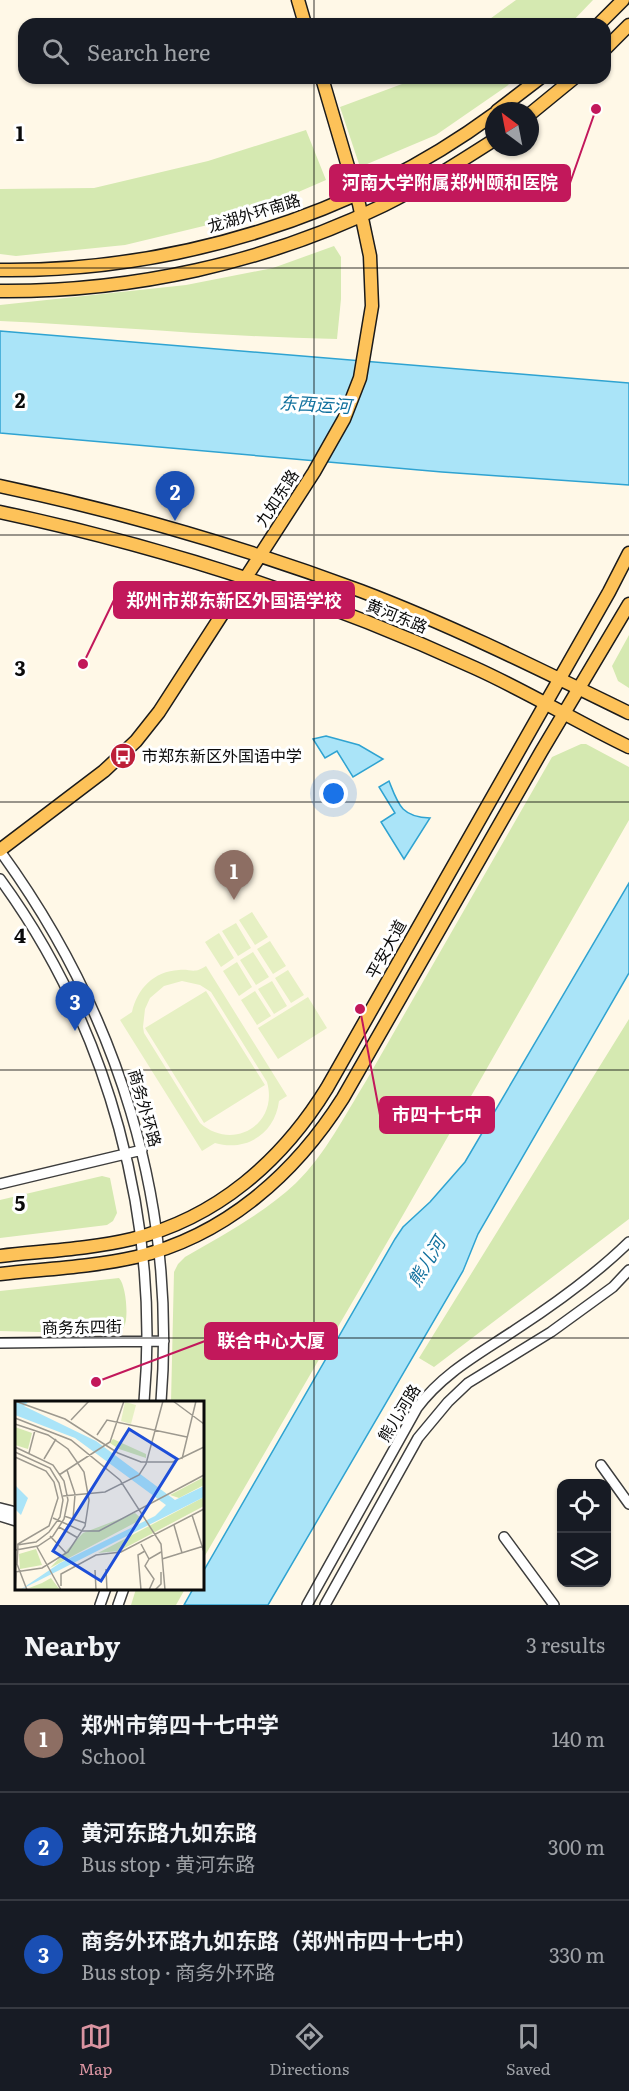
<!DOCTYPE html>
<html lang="en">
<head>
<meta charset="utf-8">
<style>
  body { margin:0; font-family:Literata,"Noto Sans SC",serif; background:#242831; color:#f1f3f6 }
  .controls { position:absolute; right:18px; bottom:18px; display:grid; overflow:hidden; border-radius:12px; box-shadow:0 2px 4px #0004 }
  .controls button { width:54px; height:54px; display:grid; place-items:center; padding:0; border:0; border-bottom:2px solid #363941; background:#171b24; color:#f1f3f6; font:30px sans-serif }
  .compass { position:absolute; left:485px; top:102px; width:54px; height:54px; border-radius:50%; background:#171b24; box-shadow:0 2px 4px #0004; rotate:328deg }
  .you { position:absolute; left:334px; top:794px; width:21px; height:21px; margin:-15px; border:4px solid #fff; border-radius:50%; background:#1a73e8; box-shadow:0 0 0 9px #1a73e833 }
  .badge { display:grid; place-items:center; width:39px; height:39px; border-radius:50%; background:#da94a1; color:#fff; font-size:20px; font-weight:700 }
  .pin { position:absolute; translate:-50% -50px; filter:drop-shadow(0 2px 3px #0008) }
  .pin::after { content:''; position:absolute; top:32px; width:21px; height:18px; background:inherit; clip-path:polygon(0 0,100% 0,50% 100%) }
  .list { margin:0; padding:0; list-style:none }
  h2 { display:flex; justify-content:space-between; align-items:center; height:78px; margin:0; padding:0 24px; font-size:26px }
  h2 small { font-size:20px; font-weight:400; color:#9ea1a6 }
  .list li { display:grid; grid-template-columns:39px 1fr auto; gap:18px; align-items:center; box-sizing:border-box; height:108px; padding:0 24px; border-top:2px solid #363941 }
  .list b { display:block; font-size:22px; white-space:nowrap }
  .list p { margin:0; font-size:20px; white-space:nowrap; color:#9ea1a6 }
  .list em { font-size:20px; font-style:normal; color:#9ea1a6 }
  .icon { flex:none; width:33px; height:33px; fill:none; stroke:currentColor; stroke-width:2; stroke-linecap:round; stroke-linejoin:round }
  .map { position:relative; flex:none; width:629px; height:1605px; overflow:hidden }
  .search { position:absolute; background:#171b24; box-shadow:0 2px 4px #0004; left:18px; right:18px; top:18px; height:66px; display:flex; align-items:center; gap:15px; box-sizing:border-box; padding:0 21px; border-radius:18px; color:#9ea1a6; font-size:22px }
  .sheet { height:402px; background:#171b24 }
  nav { display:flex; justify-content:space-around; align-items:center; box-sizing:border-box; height:84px; border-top:2px solid #363941; background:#171b24; font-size:16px; color:#9ea1a6 }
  nav a { display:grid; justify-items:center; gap:3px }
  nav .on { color:#da94a1 }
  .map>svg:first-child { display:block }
  .green { fill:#d5e9b1 }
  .pitch { fill:#e6f0c3; fill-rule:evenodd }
  .water { fill:#aae4f8; stroke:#2fa3d1; stroke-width:1.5 }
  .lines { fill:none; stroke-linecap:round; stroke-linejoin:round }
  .minor-casing { stroke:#3d3d3d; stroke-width:12 }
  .major-casing { stroke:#1b1b1b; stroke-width:15 }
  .minor { stroke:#fff; stroke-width:9 }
  .major { stroke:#fdc259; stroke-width:12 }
  .grid { fill:none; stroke:#0a0a0a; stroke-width:1.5; stroke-opacity:0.55 }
  .labels { text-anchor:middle; stroke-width:6; stroke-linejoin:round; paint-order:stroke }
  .street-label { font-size:16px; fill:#0a0a0a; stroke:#fff }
  .poi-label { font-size:16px; fill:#0a0a0a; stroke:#fff; text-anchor:start }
  .water-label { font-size:18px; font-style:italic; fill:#11719e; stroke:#fff }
  .inset-road { fill:none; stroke:#9d998f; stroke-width:1.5 }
  .view { fill:#1d4ed8; fill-opacity:0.15; stroke:#1d4ed8; stroke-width:3 }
  .inset-edge { fill:none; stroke:#0a0a0a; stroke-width:3 }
  .grid-label { font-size:20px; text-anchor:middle; font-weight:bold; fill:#0a0a0a; stroke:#fff; stroke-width:6; stroke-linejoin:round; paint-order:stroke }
  .leader { fill:none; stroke:#c2185b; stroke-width:2 }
  .callout-dot { fill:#c2185b; stroke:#fff; stroke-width:2 }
  .callout { fill:#c2185b; stroke:#c2185b; stroke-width:2 }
  .callout-label { font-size:18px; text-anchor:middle; font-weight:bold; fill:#fff }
</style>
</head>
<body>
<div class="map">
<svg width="629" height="1605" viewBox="0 0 629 1605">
  <rect width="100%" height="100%" fill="#fff8e7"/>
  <path class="green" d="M516 0H593L570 24H483Z
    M410 78H515L507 86 436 135 360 167 340 107 402 84Z
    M306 130 326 180 241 217 125 245 16 256 0 254V189L94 188 208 161Z
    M334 246 341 257V299L337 339C224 337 112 326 0 321V305L186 285 273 268Z
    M629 635V688L618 681 612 666Z
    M581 744H586L629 767V820L403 1215 203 1559 202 1402H171L174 1272 178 1264 185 1257C223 1235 263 1214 296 1183 325 1155 345 1115 366 1081L552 757Z
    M629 1019V1219L434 1367 419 1358Z
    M102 1176 110 1178 117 1213 113 1221 107 1225 0 1238V1200Z
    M119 1278C126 1285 129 1318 124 1327 122 1330 119 1332 117 1334L0 1331V1291Z
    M136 1589V1588L185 1589 176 1605H131Z"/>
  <path class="pitch" d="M252 912 268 937 255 945 239 920Z
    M236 923 251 948 238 956 222 931Z
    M219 933 234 958 221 967 205 942Z
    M270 941 286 966 273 974 257 949Z
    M253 952 269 977 256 985 240 960Z
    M237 962 252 987 239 996 223 971Z
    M206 966 287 1096 279 1101C275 1134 246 1152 215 1143L202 1151 120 1020 132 1012C137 989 154 971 179 970 192 969 194 974 206 966ZM182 981 200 985 211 992 267 1082C279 1124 233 1152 200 1123L144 1033 143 1027 145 1009 150 998 164 986Z
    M288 970 304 995 291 1003 275 978Z
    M272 981 287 1006 274 1014 258 989Z
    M206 991 265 1085 204 1123 145 1028Z
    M255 991 271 1016 257 1025 241 1000Z
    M308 997 327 1028 278 1059 258 1028Z"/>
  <path class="water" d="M0 331 629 383V485L442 472 0 433Z
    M326 736 359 745 383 759 353 777 337 751 325 758 313 739Z
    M389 781C398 804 401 817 430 818L404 859 381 822 395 813 379 787Z
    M629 883V973L478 1234 463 1271 268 1605H184L193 1589 202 1588 203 1572 395 1239 403 1227 430 1202 465 1162Z"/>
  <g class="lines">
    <g class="minor-casing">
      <path id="minor" d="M0 851C118 1013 177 1201 161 1402
        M0 879C109 1028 160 1220 144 1402
        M0 1184 142 1150
        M0 1343 164 1341
        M601 1465 629 1504
        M0 1508 16 1512
        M0 1516 16 1521
        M504 1537 554 1605
        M100 1605 106 1588
        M118 1605 124 1588
        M307 1605 417 1408C443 1373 479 1354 515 1330 555 1304 594 1276 629 1242
        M325 1605 418 1438 448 1402 468 1383 551 1332 613 1287 629 1270"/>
    </g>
    <g class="major-casing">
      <path id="major" d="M298 0 305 24
        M599 24 623 0
        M605 49 629 25
        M497 111 540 78
        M530 114 574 78
        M0 270C173 272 354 217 494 114
        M0 291C132 292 265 263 384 205 422 186 458 163 494 140
        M0 486C123 512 243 547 361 591 453 626 541 670 629 713
        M0 512C164 547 323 598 475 668 528 692 577 722 629 747
        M0 850 104 771 136 741 159 712 314 472 344 419 360 378 372 306 370 256 359 204 322 78
        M0 1256C44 1251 90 1249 132 1239 217 1218 282 1161 327 1088L609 592 629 553
        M0 1274C45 1269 92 1267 136 1257 225 1236 295 1174 343 1098L541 752 629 604"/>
    </g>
    <use href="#minor" class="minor"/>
    <use href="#major" class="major"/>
  </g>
  <path class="grid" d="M314 0V24M314 78V1605M0 268H629M0 535H629M0 802H629M0 1070H629M0 1338H629"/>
  <defs>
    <g id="bus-disc" transform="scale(1.35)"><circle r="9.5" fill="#bd1f39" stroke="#fff"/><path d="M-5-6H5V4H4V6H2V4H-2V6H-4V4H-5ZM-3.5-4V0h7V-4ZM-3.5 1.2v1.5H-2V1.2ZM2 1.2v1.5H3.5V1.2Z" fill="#fff"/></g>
  </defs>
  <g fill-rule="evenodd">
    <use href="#bus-disc" x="123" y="756"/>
  </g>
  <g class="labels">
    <g class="street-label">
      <text transform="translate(254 213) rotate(-17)" y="6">龙湖外环南路</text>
      <text transform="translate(277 498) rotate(-57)" y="6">九如东路</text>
      <text transform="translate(397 616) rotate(22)" y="6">黄河东路</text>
      <text transform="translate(386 949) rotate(-61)" y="6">平安大道</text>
      <text transform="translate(145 1108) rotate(74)" y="6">商务外环路</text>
      <text transform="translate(82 1327) rotate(-1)" y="6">商务东四街</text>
      <text transform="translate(399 1413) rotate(-58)" y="6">熊儿河路</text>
    </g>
    <g class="poi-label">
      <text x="142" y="762">市郑东新区外国语中学</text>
    </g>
    <g class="water-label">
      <text transform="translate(315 405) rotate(3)" y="6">东西运河</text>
      <text transform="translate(427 1262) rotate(-59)" y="6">熊儿河</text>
    </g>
  </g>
  <g transform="translate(15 1401)">
    <rect width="189" height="189" fill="#fff8e7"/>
    <path d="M0 26 17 32 13 48 0 44ZM98 38 131 53V57L104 48 95 42ZM189 76V84L164 97 155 94ZM189 96V105L104 150 83 152ZM120 112 127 118 35 167 68 132ZM21 148 27 164 5 168 4 153ZM36 177 45 189 14 187 27 182Z" fill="#d5e9b1"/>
    <path d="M110 1 121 4 116 23 106 20Z" fill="#e6f0c3"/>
    <path d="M0 0H14L9 5 81 40 160 99 189 85V96L5 189 45 162 140 115 151 104 60 37 0 14ZM0 84 13 97 6 114 0 108Z" fill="#aae4f8"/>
    <path class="inset-road" d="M0 0 50 18 103 52 126 61H158L189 46M158 0 189 23M0 17 56 39 105 79 146 143 150 189M56 19 74 0M0 23 33 34 53 48 69 71 74 99 70 125 53 151 27 167 0 171M82 34 92 19 172 36M0 46 38 64 49 80 53 99 49 118 38 135 23 145 1 149M0 51 35 67 44 82 48 99 45 116 34 131 21 141 2 144M14 52 20 29M0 56 31 70 39 81 43 97 34 125 3 143 2 164M29 58 41 38M167 58 181 0M52 69 60 93M44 74 95 41 109 0M48 95 90 91 124 74 131 63 148 0M177 114 189 151M49 115 70 122M38 117 67 130H84L189 74M58 118 60 94M159 124 167 152M44 126 63 137M35 135 51 152M126 143 134 158 146 151M22 146 46 189M134 158 130 165 139 178 134 189M147 158 189 145M2 163 12 189M91 168 92 189M80 169 81 189M46 185V173L81 154 106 151 189 108M0 189 1 171M126 189 123 154 130 150M140 189 146 183V171"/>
    <path class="view" d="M114 28 162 58 86 180 38 150Z"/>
    <rect width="189" height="189" class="inset-edge"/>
  </g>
  <g class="grid-label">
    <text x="20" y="141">1</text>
    <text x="20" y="408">2</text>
    <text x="20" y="676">3</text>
    <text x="20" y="943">4</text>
    <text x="20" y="1211">5</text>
  </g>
  <path class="leader" d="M596 109L570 183M83 664L114 600M360 1009L380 1115M96 1382L205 1341"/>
  <g class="callout-dot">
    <circle cx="596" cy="109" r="6"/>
    <circle cx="83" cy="664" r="6"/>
    <circle cx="360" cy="1009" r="6"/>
    <circle cx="96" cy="1382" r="6"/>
  </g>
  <g class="callout">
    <rect x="330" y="165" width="240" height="36" rx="6"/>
    <rect x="114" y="582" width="240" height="36" rx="6"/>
    <rect x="380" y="1097" width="114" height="36" rx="6"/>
    <rect x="205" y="1323" width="132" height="36" rx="6"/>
  </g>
  <g class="callout-label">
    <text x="450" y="189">河南大学附属郑州颐和医院</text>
    <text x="234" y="607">郑州市郑东新区外国语学校</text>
    <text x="437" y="1121">市四十七中</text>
    <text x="271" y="1347">联合中心大厦</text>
  </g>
</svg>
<div class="controls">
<button><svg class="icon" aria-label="locate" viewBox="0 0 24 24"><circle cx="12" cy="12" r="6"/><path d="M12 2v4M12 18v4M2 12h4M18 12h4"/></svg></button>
<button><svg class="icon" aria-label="layers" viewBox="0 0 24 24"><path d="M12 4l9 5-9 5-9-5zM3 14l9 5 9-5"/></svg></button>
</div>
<svg class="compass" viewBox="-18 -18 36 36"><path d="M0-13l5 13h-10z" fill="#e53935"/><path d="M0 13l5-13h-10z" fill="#9ea1a6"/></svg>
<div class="you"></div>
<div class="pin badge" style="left:234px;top:900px;background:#8d6e63">1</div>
<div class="pin badge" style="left:175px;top:521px;background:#1a4fb4">2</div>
<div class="pin badge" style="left:75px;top:1031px;background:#1a4fb4">3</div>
<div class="search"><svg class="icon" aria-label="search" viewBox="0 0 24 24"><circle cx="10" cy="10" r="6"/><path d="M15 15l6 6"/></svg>Search here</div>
</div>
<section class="sheet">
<h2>Nearby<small>3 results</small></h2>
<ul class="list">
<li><span class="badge" style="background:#8d6e63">1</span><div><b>郑州市第四十七中学</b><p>School</p></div><em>140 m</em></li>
<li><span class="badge" style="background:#1a4fb4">2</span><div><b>黄河东路九如东路</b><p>Bus stop · 黄河东路</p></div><em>300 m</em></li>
<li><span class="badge" style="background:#1a4fb4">3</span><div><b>商务外环路九如东路（郑州市四十七中）</b><p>Bus stop · 商务外环路</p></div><em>330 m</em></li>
</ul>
</section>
<nav>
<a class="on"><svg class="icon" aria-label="map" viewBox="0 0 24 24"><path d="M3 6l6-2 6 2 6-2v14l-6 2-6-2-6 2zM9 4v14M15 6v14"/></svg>Map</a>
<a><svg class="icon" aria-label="directions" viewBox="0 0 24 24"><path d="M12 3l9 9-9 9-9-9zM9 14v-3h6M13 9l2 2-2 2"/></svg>Directions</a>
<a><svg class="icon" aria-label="saved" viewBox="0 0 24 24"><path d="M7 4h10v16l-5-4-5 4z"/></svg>Saved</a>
</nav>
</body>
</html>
